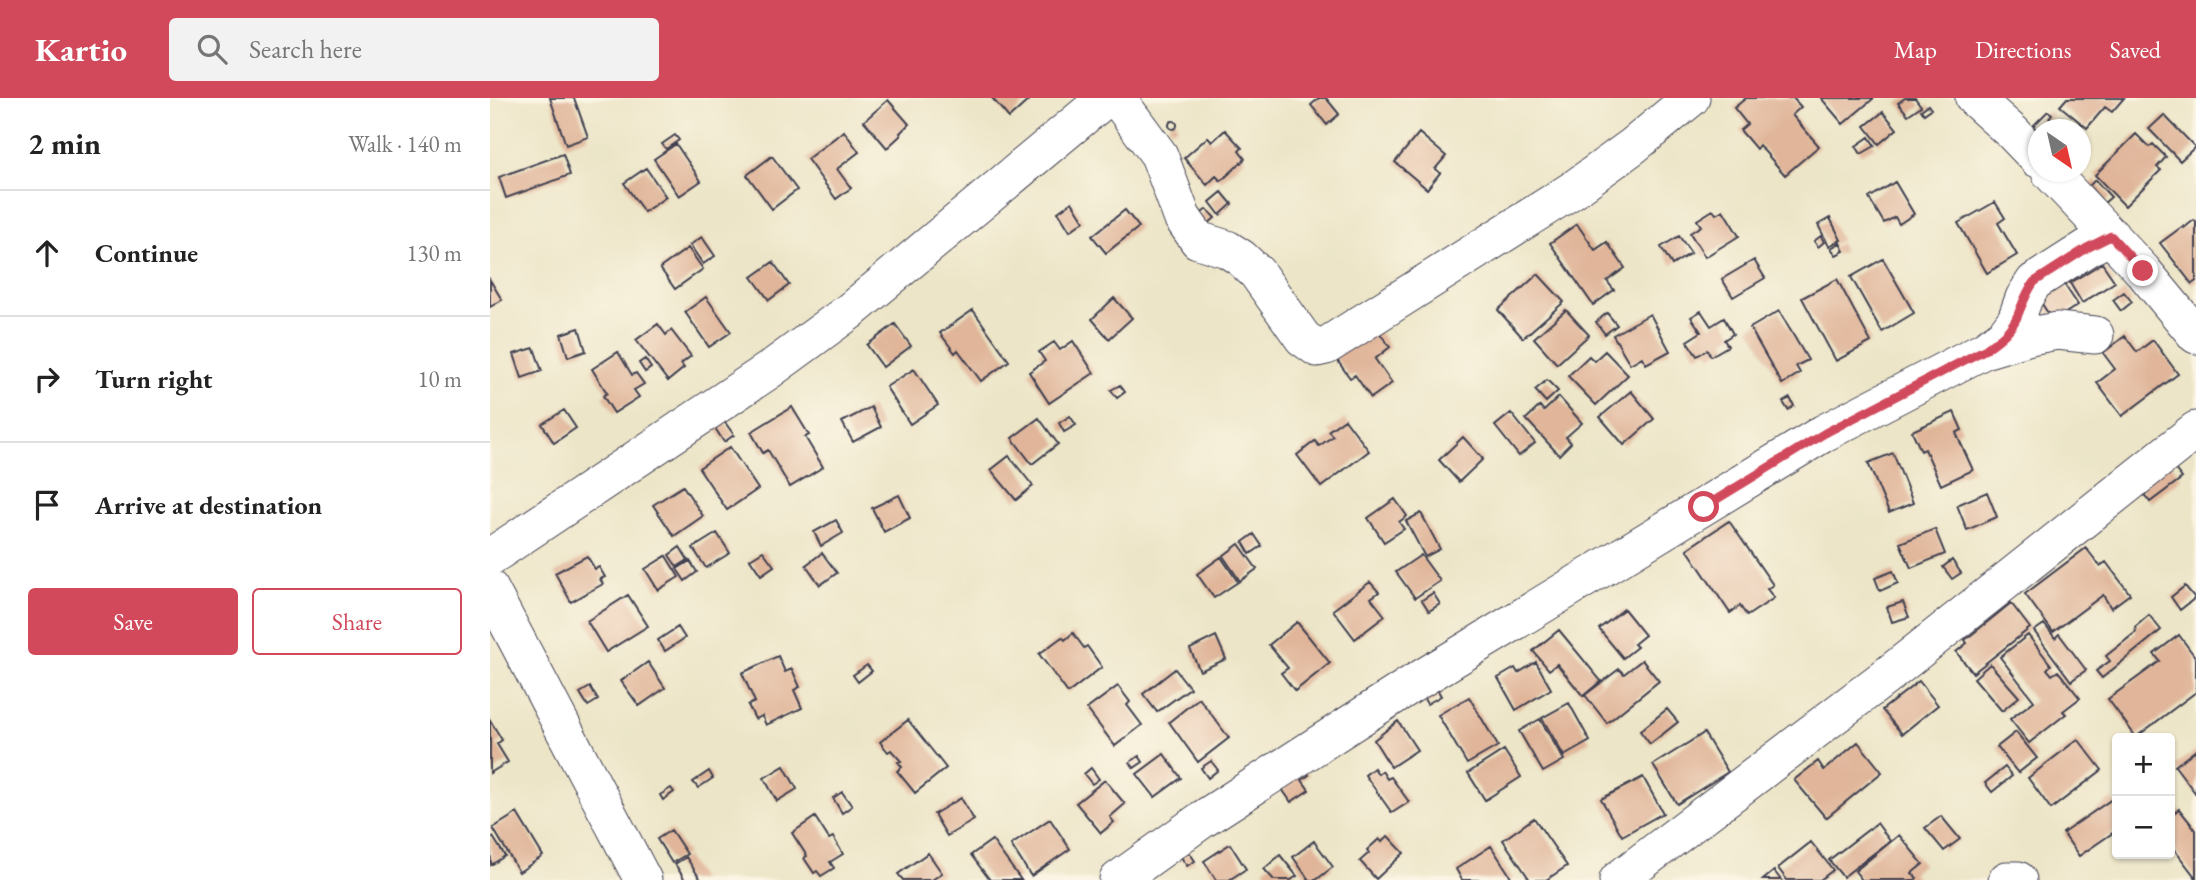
<!DOCTYPE html>
<html lang="en">
<head>
<meta charset="utf-8">
<style>
  body { margin:0; font-family:"EB Garamond",serif; background:#f2f2f2; color:#222 }
  .controls { position:absolute; right:21px; bottom:21px; display:grid; overflow:hidden; border-radius:7px; box-shadow:0 2px 5px #0004 }
  .controls button { width:63px; height:63px; display:grid; place-items:center; padding:0; border:0; border-bottom:2px solid #e0e0e0; background:#fff; color:#222; font:35px sans-serif }
  .compass { position:absolute; left:1538px; top:21px; width:63px; height:63px; border-radius:50%; background:#fff; box-shadow:0 2px 5px #0004; rotate:146deg }
  .stop { position:absolute; width:21px; height:21px; margin:-16px; border:5px solid #d1495b; border-radius:50%; background:#fff }
  .stop.end { background:#d1495b; border-color:#fff; box-shadow:0 2px 7px #0008 }
  .list { margin:0; padding:0; list-style:none }
  h2 { display:flex; justify-content:space-between; align-items:center; height:91px; margin:0; padding:0 28px; font-size:30px }
  h2 small { font-size:23px; font-weight:400; color:#767676 }
  .list li { display:grid; grid-template-columns:46px 1fr auto; gap:21px; align-items:center; box-sizing:border-box; height:126px; padding:0 28px; border-top:2px solid #e0e0e0 }
  .list b { display:block; font-size:26px; white-space:nowrap }
  .list em { font-size:23px; font-style:normal; color:#767676 }
  .actions { display:flex; gap:14px; padding:21px 28px }
  .actions a { flex:1; padding:16px 0; border:2px solid #d1495b; border-radius:7px; text-align:center; font-size:24px; color:#d1495b }
  .actions .main { background:#d1495b; color:#fff }
  .icon { flex:none; width:38px; height:38px; fill:none; stroke:currentColor; stroke-width:2; stroke-linecap:round; stroke-linejoin:round }
  .map { position:relative; flex:none; width:1706px; height:782px; overflow:hidden }
  header { display:flex; align-items:center; gap:42px; box-sizing:border-box; height:98px; padding:0 35px; background:#d1495b; color:#fff }
  header strong { font-size:33px }
  nav { display:flex; gap:38px; margin-inline-start:auto; font-size:24px }
  .search { width:490px; height:63px; background:#f2f2f2; display:flex; align-items:center; gap:18px; box-sizing:border-box; padding:0 24px; border-radius:7px; color:#767676; font-size:26px }
  main { display:flex }
  aside { flex:1; background:#fff }
  .map>svg:first-child { display:block }
  .building { fill:#e0b599 }
  .lines { fill:none; stroke-linecap:round; stroke-linejoin:round }
  .minor-casing { stroke:#403f50; stroke-width:39 }
  .minor { stroke:#fff; stroke-width:37 }
  .route { stroke:#d1495b; stroke-width:9 }
</style>
</head>
<body>
<header>
<strong>Kartio</strong>
<div class="search"><svg class="icon" aria-label="search" viewBox="0 0 24 24"><circle cx="10" cy="10" r="6"/><path d="M15 15l6 6"/></svg>Search here</div>
<nav><a>Map</a><a>Directions</a><a>Saved</a></nav>
</header>
<main>
<aside>
<h2>2 min<small>Walk · 140 m</small></h2>
<ul class="list">
<li><svg class="icon" aria-label="ahead" viewBox="0 0 24 24"><path d="M12 20V5M6 11l6-6 6 6"/></svg><div><b>Continue</b></div><em>130 m</em></li>
<li><svg class="icon" aria-label="right" viewBox="0 0 24 24"><path d="M7 20v-9h11M14 6l5 5-5 5"/></svg><div><b>Turn right</b></div><em>10 m</em></li>
<li><svg class="icon" aria-label="arrive" viewBox="0 0 24 24"><path d="M6 21V4h12l-3 4 3 4H6"/></svg><div><b>Arrive at destination</b></div></li>
</ul>
<div class="actions"><a class="main">Save</a><a>Share</a></div>
</aside>
<div class="map">
<svg width="1706" height="782" viewBox="0 0 1706 782">
  <rect width="100%" height="100%" fill="#fcf5e5"/>
  <filter id="ink" filterUnits="userSpaceOnUse"><feTurbulence type="fractalNoise" baseFrequency=".0143" numOctaves="2"/><feDisplacementMap in="SourceGraphic" scale="14" xChannelSelector="R" yChannelSelector="G"/><feConvolveMatrix kernelMatrix="1 2 1 2 8 2 1 2 1" color-interpolation-filters="sRGB"/></filter>
  <filter id="wash" filterUnits="userSpaceOnUse"><feTurbulence type="fractalNoise" baseFrequency=".00686" numOctaves="4" result="noise"/><feDisplacementMap in="SourceGraphic" scale="28" xChannelSelector="R" yChannelSelector="G"/><feGaussianBlur stdDeviation="1.57" result="paint"/><feColorMatrix in="noise" values="0 0 0 0 0 0 0 0 0 0 0 0 0 0 0 0 0 1.4 0 .05"/><feComposite in="paint" operator="in"/></filter>
  <g filter="url(#wash)">
    <rect width="100%" height="100%" fill="#ece5c7"/>
    <g id="blocks">
      <path class="building" d="M60 0H84L98 39 76 47Z
        M502 0H541L519 20Z
        M829 0H836L849 16 837 27 821 7Z
        M1256 0H1303L1311 9 1302 17 1329 48 1295 77 1269 47 1266 51 1250 32 1257 26 1244 10Z
        M1331 0H1384L1353 26Z
        M1415 0H1425L1431 8 1418 17 1408 5Z
        M1577 0H1634L1622 14 1615 9 1597 30 1570 8Z
        M398 2 419 26 410 35 411 37 397 50 374 23Z
        M1438 7 1441 11 1434 16 1431 12Z
        M1558 13 1562 16 1559 20 1570 32H1548V34L1543 28Z
        M1393 14 1407 31 1389 46 1375 28Z
        M1674 17 1705 49 1690 63 1659 31Z
        M679 27a4 4 0 1 1 8 0a4 4 0 1 1-8 0Z
        M735 32 752 50 749 53 755 61 731 83 726 78 717 87 694 60 718 39 722 44Z
        M354 33 369 54 347 71 361 90 346 101 317 61Z
        M929 35 956 58 945 71 950 75 937 91 905 64Z
        M1646 36 1659 49 1663 46 1676 59 1667 69 1671 72 1635 108 1605 77Z
        M185 37 189 42 176 51 172 46Z
        M1379 39 1385 48 1371 56 1366 48Z
        M186 46 211 83 189 98 164 61Z
        M73 56 80 77 16 100 9 79Z
        M282 58 307 92 282 111 257 77Z
        M156 70 176 99 154 114 134 85Z
        M1605 82 1621 99 1614 105 1599 88Z
        M1405 84 1424 116 1409 126 1405 119 1394 125 1379 100Z
        M732 94 742 106 730 117 720 104Z
        M582 104 594 123 580 133 568 114Z
        M1505 104 1515 120 1508 125 1527 157 1497 175 1468 125Z
        M717 111 725 120 712 131 704 121Z
        M635 112 649 129 616 155 602 138Z
        M1223 112 1226 116 1233 112 1249 138 1215 159 1200 135 1211 128 1207 122Z
        M1340 120 1351 142 1339 148 1328 127Z
        M1704 122 1706 124V183L1702 186 1670 145 1693 128 1694 130Z
        M1087 126 1105 152 1117 144 1135 170 1117 183 1124 192 1103 207 1060 145Z
        M1189 138 1201 155 1182 167 1171 149Z
        M1331 138 1334 144 1328 149 1324 143Z
        M212 139 225 158 213 166 200 147Z
        M1350 145 1354 153 1346 157 1341 150Z
        M198 150 213 171 185 191 170 170Z
        M1393 161 1424 215 1392 234 1361 179Z
        M1264 162 1275 180 1243 199 1232 181Z
        M283 164 299 187 279 202 262 179Z
        M1612 165 1625 184 1592 205 1580 185Z
        M1048 176 1074 204 1033 240 1008 212Z
        M1347 181 1381 244 1346 263 1312 200Z
        M0 182 12 202 0 209Z
        M1572 183 1588 207 1563 223 1547 198Z
        M1634 194 1642 204 1631 213 1623 202Z
        M216 199 241 234 219 249 195 214Z
        M624 200 642 220 619 241 602 221Z
        M483 212 519 263 491 283 468 252 465 255 450 235Z
        M1076 212 1099 237 1067 266 1044 240Z
        M1211 213 1221 228 1234 220 1243 236 1234 242 1238 248 1221 258 1217 252 1207 258 1197 243 1211 234 1201 219Z
        M1289 213 1318 262 1306 268 1310 275 1292 286 1260 230Z
        M1117 215 1127 227 1115 236 1106 224Z
        M1160 216 1180 253 1156 266 1152 259 1140 266 1123 237Z
        M168 226 176 237 181 232 201 258 191 266 194 270 178 283 146 242Z
        M405 226 421 248 393 269 377 247Z
        M885 229 900 249 885 261 902 285 881 300 865 277 860 280 844 258Z
        M89 230 96 253 78 259 71 236Z
        M1635 238 1647 254 1663 242 1688 276 1632 318 1607 285 1625 271 1613 255Z
        M583 243 604 275 559 305 539 274 555 263 549 254 564 244 570 252Z
        M44 250 52 273 32 280 24 256Z
        M1115 253 1138 277 1106 307 1078 278 1099 258 1104 263Z
        M128 254 142 277 146 275 154 286 144 292 149 299 124 315 113 298 117 295 102 271Z
        M155 261 161 270 155 274 149 265Z
        M424 271 448 307 420 326 396 289Z
        M1057 282 1068 293 1056 304 1045 292Z
        M630 287 635 294 627 300 621 292Z
        M1141 293 1164 321 1134 347 1110 319Z
        M1069 299 1092 325 1076 339 1081 345 1069 357 1036 321 1050 308 1054 313Z
        M1300 300 1304 308 1298 312 1293 304Z
        M302 309 319 337 315 339 333 369 300 389 278 352 273 355 261 334Z
        M381 309 391 329 363 344 352 324Z
        M74 312 86 330 64 345 52 326Z
        M1464 314 1472 332 1466 335 1483 372 1451 387 1435 351 1431 353 1422 333Z
        M1021 315 1045 345 1029 358 1005 328Z
        M580 318 586 327 574 334 569 325Z
        M549 320 568 346 542 366 522 340Z
        M855 321 879 353 831 389 807 357 825 343 829 348 843 338 838 333Z
        M234 323 244 337 234 344 225 330Z
        M973 339 993 361 969 384 949 362Z
        M240 349 268 391 237 412 209 370Z
        M1403 355 1423 405 1399 415 1378 365Z
        M519 358 543 388 526 402 501 372Z
        M1680 365 1692 380 1660 404 1649 390Z
        M193 388 213 418 184 438 163 407Z
        M1497 394 1507 419 1477 432 1467 407Z
        M409 397 420 420 394 434 382 410Z
        M905 401 917 418 909 424 914 431 894 444 878 420Z
        M931 415 950 451 935 459 916 423Z
        M346 422 353 435 331 448 324 434Z
        M1239 423 1283 487 1277 491 1284 500 1257 518 1250 508 1240 515 1197 451Z
        M1445 431 1455 456 1421 470 1410 445Z
        M227 435 240 455 216 470 203 450Z
        M764 436 772 448 760 456 753 444Z
        M749 446 767 471 750 483 733 458Z
        M190 449 198 462 187 469 179 457Z
        M1596 450 1610 468 1616 464 1640 496 1621 510 1613 497 1563 534 1535 496Z
        M273 453 284 468 271 477 260 461Z
        M332 455 347 475 330 487 316 467Z
        M931 457 950 483 925 500 906 474Z
        M97 458 105 471 109 469 115 479 110 481 113 486 81 504 65 475Z
        M176 458 189 479 168 492 155 471Z
        M731 459 748 484 724 500 707 476Z
        M1462 462 1471 475 1462 481 1453 469Z
        M200 463 207 474 195 483 187 471Z
        M1403 473 1408 485 1390 493 1385 480Z
        M880 484 889 494 881 500 895 518 865 541 843 512Z
        M1695 488 1705 500 1690 512 1681 499Z
        M943 495 950 506 939 513 932 502Z
        M138 497 158 528 116 554 97 523Z
        M1413 504 1419 519 1402 524 1397 509Z
        M1521 505 1540 530 1483 575 1466 554 1477 545 1475 542Z
        M1134 511 1155 537 1144 546 1147 549 1133 560 1109 531Z
        M1659 517 1671 532 1612 580 1606 573 1620 563 1616 558 1646 534 1645 529Z
        M807 524 840 565 805 593 791 575 798 570 779 547Z
        M1554 526 1565 540 1569 536 1596 572 1581 583 1544 533Z
        M188 529 195 540 175 553 168 542Z
        M1069 532 1111 583 1093 598 1067 566 1059 572 1043 553Z
        M583 535 594 550 597 548 612 569 578 595 549 556 572 539 575 542Z
        M1538 537 1561 567 1557 571 1562 577 1568 573 1590 600 1573 613 1576 616 1539 645 1520 621 1544 603 1510 559Z
        M1689 537 1706 560V594L1646 639 1618 601 1670 563 1664 556Z
        M726 538 736 561 710 573 700 551Z
        M288 558 295 574 302 571 310 589 304 592 312 610 276 627 272 618 265 621 258 607 265 604 252 575Z
        M1152 562 1169 583 1117 625 1095 597 1129 571 1134 576Z
        M158 564 175 590 149 608 131 583Z
        M1046 564 1061 591 1026 612 1008 580 1025 570 1028 575Z
        M1500 566 1529 599 1512 613 1484 580Z
        M377 567 382 573 368 584 363 577Z
        M685 571 700 590 667 614 653 596Z
        M1429 583 1448 607 1412 636 1392 612Z
        M943 584 951 598 937 606 929 592Z
        M628 588 640 604 637 607 652 627 625 648 597 611Z
        M100 589 108 602 98 608 90 595Z
        M979 599 1008 648 977 666 948 617Z
        M709 600 739 640 708 664 679 624Z
        M1079 605 1100 643 1074 658 1052 620Z
        M1177 611 1188 624 1160 646 1150 633Z
        M1050 621 1074 662 1053 674 1029 633Z
        M0 622 12 642 7 646 18 664 0 675Z
        M418 622 456 670 425 695 407 673 412 669 408 664 411 663 401 652 398 654 390 644Z
        M908 623 927 652 901 669 884 642Z
        M1526 634 1547 660 1528 675 1507 649Z
        M1214 635 1238 674 1187 706 1163 667Z
        M1588 641 1612 672 1561 711 1538 680Z
        M1368 644 1392 674 1336 720 1304 682 1328 663 1334 672Z
        M1014 652 1031 679 995 702 978 675Z
        M1706 652V696L1685 668Z
        M674 656 691 680 665 699 647 676Z
        M649 658 653 664 644 670 640 664Z
        M721 663 728 672 718 680 711 670Z
        M294 668 307 691 287 703 274 680Z
        M1515 669 1522 678 1502 694 1495 685Z
        M601 670 609 681 602 686 594 676Z
        M884 670 888 676 892 673 897 681 901 679 919 704 902 715 875 677Z
        M815 671 819 677 812 682 819 692 801 704 790 688Z
        M219 673 223 680 208 690 203 684Z
        M1153 679 1173 715 1132 738 1111 701Z
        M615 682 635 706 620 719 624 724 611 735 586 705Z
        M181 690 184 694 173 702 170 697Z
        M352 694 362 708 352 715 343 700Z
        M471 700 484 722 457 738 444 716Z
        M1622 701 1627 710V732L1589 758 1573 735Z
        M1689 711 1706 732V780L1680 746V718Z
        M27 715 53 758 29 774 3 730Z
        M1451 718 1470 741 1454 753 1435 730Z
        M325 719 339 741 343 739 353 756 340 764 344 770 331 778 327 773 324 775 314 760 317 758 302 735Z
        M1044 720 1077 768 1056 782H1040L1013 742Z
        M560 721 580 751 541 778 521 747Z
        M1387 725 1400 743 1353 779 1339 762Z
        M181 732 197 756 182 765 167 741Z
        M1409 737 1433 766 1422 775 1427 780 1425 782H1372L1365 773Z
        M898 738 914 755 886 781 870 763 879 755 877 752 889 741 892 744Z
        M3 739 15 758 1 767 0 741Z
        M502 742 531 782H500L481 757Z
        M824 743 843 769 826 782H819L803 759Z
        M1321 744 1343 772 1330 782H1297L1288 770Z
        M740 746 756 771 739 782H726L714 763Z
        M1001 748 1023 782H972L966 771Z
        M699 754 705 763 697 768 691 759Z
        M438 755 452 775 442 782H413L408 776Z
        M790 757 807 778 801 782H784L774 771Z
        M196 759 211 782H195L185 766Z
        M1284 773 1291 782H1273Z"/>
    </g>
  </g>
  <g filter="url(#ink)">
    <use href="#blocks" fill-opacity="0" stroke="#403f50" stroke-width="2"/>
    <g class="lines">
      <g class="minor-casing">
        <path id="minor" d="M627 0 669 57 692 119 708 142 737 151 751 160 767 175 813 240 827 250 836 248 1081 93 1143 48 1201 0
          M1484 0 1523 35 1548 61
          M1560 74 1653 173 1706 237
          M1497 251 1540 238 1567 233 1605 237
          M0 459 278 273 360 213 616 0
          M0 491 153 782
          M628 782 713 721 919 588 1334 335 1496 251 1515 237 1526 222 1534 200 1544 184 1597 150 1621 138
          M1128 782 1394 580 1706 332
          M1517 782H1528"/>
      </g>
      <use href="#minor" class="minor"/>
    </g>
  </g>
  <g class="lines" filter="url(#ink)">
    <path class="route" d="M1214 409 1335 335 1496 251C1508 242 1520 234 1527 219 1532 207 1536 195 1544 184L1597 150 1621 138 1653 173"/>
  </g>
</svg>
<div class="controls">
<button>+</button>
<button>−</button>
</div>
<svg class="compass" viewBox="-18 -18 36 36"><path d="M0-13l5 13h-10z" fill="#e53935"/><path d="M0 13l5-13h-10z" fill="#767676"/></svg>
<div class="stop" style="left:1214px;top:409px"></div>
<div class="stop end" style="left:1653px;top:173px"></div>
</div>
</main>
</body>
</html>
